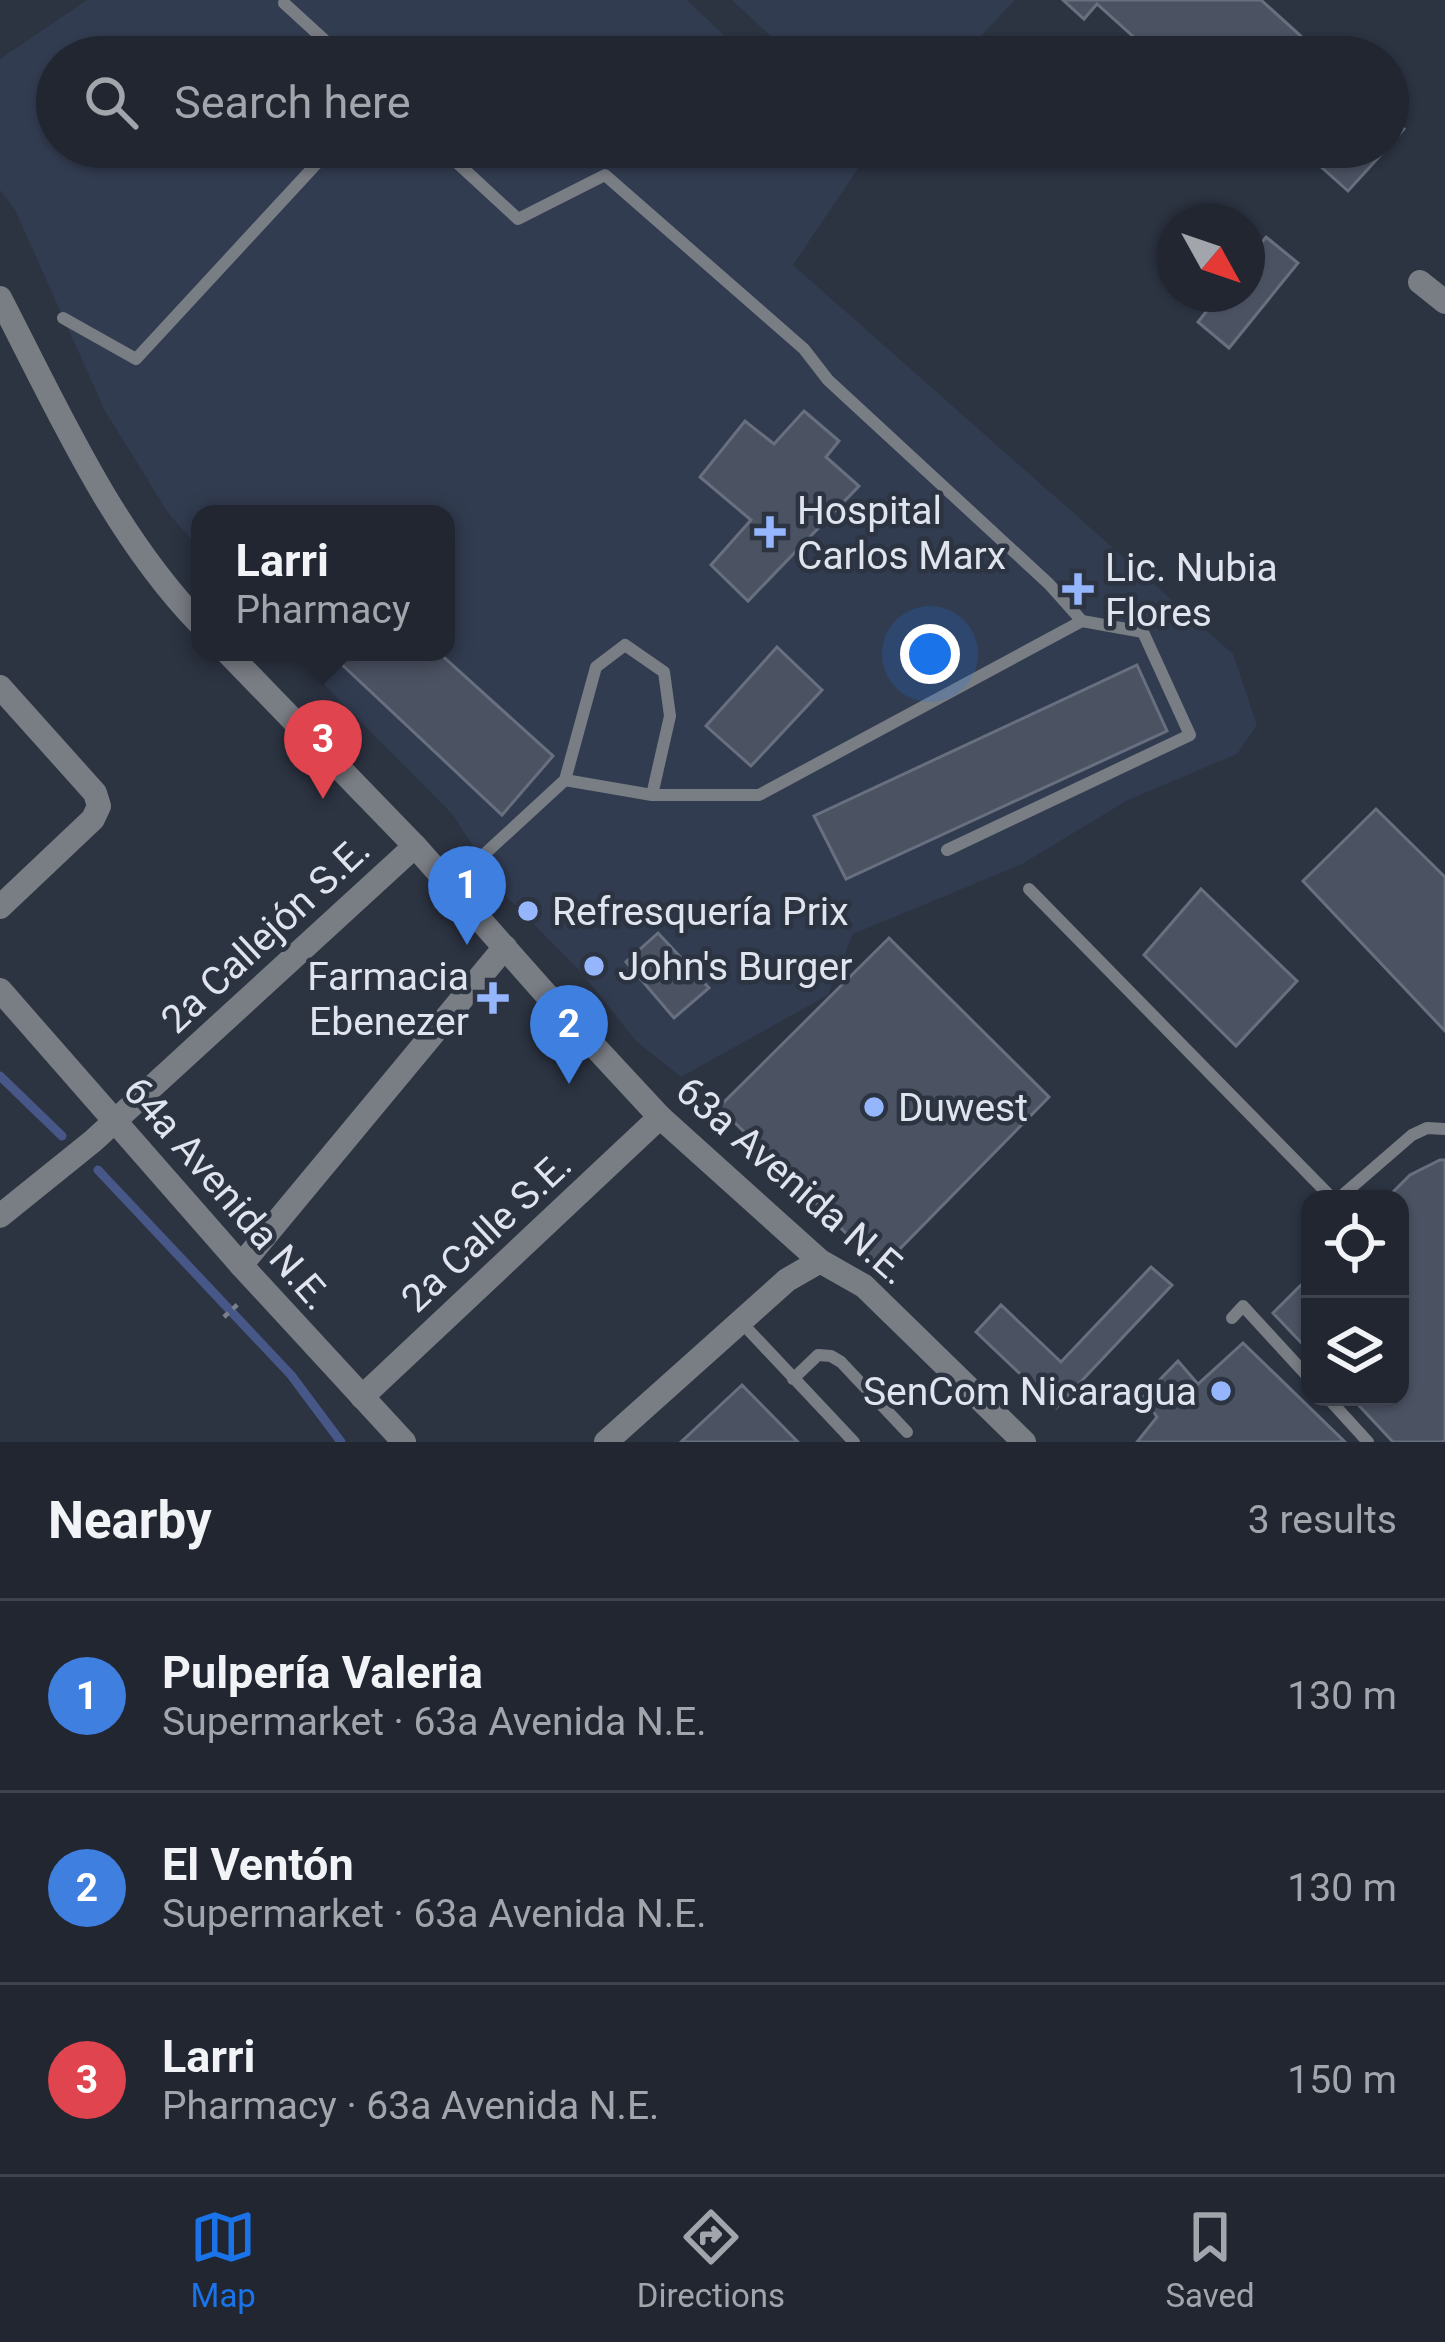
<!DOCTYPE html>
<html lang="en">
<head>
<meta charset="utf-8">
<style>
  body { margin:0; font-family:Roboto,sans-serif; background:#2d323d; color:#f1f3f6 }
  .controls { position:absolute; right:36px; bottom:36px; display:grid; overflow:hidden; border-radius:24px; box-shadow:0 3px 9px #0004 }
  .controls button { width:108px; height:108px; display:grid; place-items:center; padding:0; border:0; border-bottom:3px solid #3e434d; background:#212631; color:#f1f3f6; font:60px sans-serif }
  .compass { position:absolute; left:1157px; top:204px; width:108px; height:108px; border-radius:50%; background:#212631; box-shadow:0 3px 9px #0004; rotate:130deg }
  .you { position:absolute; left:930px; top:654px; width:42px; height:42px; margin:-30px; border:9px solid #fff; border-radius:50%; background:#1a73e8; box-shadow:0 0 0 18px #1a73e833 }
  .badge { display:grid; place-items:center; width:78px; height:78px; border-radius:50%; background:#1a73e8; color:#fff; font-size:39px; font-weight:700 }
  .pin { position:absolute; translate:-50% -99px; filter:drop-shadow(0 3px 6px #0008) }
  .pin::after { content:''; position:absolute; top:63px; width:42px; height:36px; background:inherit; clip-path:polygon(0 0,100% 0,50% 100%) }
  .popup { position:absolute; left:191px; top:505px; width:264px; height:156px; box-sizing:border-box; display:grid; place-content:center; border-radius:24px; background:#212631; filter:drop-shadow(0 3px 9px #0005); font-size:39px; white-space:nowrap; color:#a2a5ab }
  .popup b { font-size:45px; color:#f1f3f6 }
  .popup::after { content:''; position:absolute; left:50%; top:100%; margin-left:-24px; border:24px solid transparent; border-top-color:#212631 }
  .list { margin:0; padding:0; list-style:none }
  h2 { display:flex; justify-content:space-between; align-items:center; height:156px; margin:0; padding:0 48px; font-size:51px }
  h2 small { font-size:39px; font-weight:400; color:#a2a5ab }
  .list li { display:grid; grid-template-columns:78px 1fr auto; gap:36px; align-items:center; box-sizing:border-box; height:192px; padding:0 48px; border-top:3px solid #3e434d }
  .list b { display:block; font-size:45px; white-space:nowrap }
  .list p { margin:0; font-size:39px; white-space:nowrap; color:#a2a5ab }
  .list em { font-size:39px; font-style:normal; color:#a2a5ab }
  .icon { flex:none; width:66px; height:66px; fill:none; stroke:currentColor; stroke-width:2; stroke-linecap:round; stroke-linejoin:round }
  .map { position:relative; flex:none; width:1445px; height:1442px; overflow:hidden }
  .search { position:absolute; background:#212631; box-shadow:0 3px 9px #0004; left:36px; right:36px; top:36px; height:132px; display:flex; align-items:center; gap:30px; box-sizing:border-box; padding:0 42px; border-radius:66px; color:#a2a5ab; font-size:45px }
  .sheet { height:732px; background:#212631 }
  nav { display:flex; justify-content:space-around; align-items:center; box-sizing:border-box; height:168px; border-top:3px solid #3e434d; background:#212631; font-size:33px; color:#a2a5ab }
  nav a { display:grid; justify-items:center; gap:6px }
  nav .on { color:#1a73e8 }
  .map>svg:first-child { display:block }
  .built { fill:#323c50 }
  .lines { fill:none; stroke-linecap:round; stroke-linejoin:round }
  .stream { stroke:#475788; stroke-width:9 }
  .building { fill:#4b5262; stroke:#687080; stroke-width:3 }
  .path { stroke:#7b808d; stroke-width:4.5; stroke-dasharray:6 6; stroke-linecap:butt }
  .service { stroke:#797d84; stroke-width:12 }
  .minor { stroke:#797d84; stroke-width:24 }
  .tertiary { stroke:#797d84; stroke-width:24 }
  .poi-dot { fill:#95b6fd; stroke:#2c3341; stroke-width:4.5 }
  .labels { text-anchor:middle; stroke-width:9; stroke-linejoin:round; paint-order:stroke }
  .poi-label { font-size:39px; fill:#e0e4ee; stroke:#2c3341; text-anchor:start }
  .street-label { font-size:39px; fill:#e0e4ee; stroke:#2c3341 }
</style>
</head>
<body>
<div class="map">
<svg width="1445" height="1442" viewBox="0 0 1445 1442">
  <rect width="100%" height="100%" fill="#2c3341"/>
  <path class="built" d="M87 0H687L747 57H57V147H843L861 164 793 265 1233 654 1257 725 1237 754 1128 800 1022 864 853 934 828 995 681 1077 636 1041 581 972 503 893 453 815 292 652H446V514H200V550L167 511 105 411 15 210 0 190V59Z
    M732 0H1015L961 57H793Z"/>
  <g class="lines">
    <path class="stream" d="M0 1076 62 1136
      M98 1170 291 1375 341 1442"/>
  </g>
  <path class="building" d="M1063 0H1261L1324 57H1156L1097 4 1084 19Z
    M1388 115 1404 129 1388 147Z
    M1299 147H1388L1348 191Z
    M1266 237 1298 263 1229 348 1198 322 1220 294H1247V261Z
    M804 411 839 441 826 457 859 486 748 601 711 565 751 520 700 477 745 421 774 444Z
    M777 647 822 690 751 766 706 726Z
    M342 652H438L553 756 502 815 336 659Z
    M1137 665 1167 731 846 879 814 816Z
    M1376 809 1445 877V1031L1303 881Z
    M1201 889 1297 981 1236 1046 1144 955Z
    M658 933 709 988 674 1018 626 962Z
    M889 938 1049 1097 881 1268 719 1107Z
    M1440 1160H1445V1440L1442 1442H1393L1351 1397H1400V1199H1386L1410 1175Z
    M1151 1267 1172 1285 1056 1408 976 1332 1001 1305 1061 1362Z
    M1310 1276V1352L1273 1313Z
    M1243 1343 1345 1442H1137L1157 1417 1143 1397 1178 1361 1198 1384Z
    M742 1385 798 1442H681Z"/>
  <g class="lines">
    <path class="path" d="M224 1317 238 1304"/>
    <path class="service" d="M284 3 343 57
      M440 147 518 219 605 175 804 349 828 380 1049 584 1082 621
      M63 318 136 359 332 147
      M565 780 596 667 625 645 664 672 670 716 652 795
      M451 885 565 780 652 795H759L1082 621 1143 632 1190 735 947 850
      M1029 889 1333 1199
      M1338 1199 1412 1135 1427 1128 1445 1129
      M1232 1318 1243 1306 1310 1379
      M741 1322 854 1442
      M793 1379 818 1355 831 1356 841 1362 907 1432
      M1327 1397 1368 1442"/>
    <path class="minor" d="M1420 282 1445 302
      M0 687 95 793 99 806 93 819 0 907
      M0 1216 93 1141 415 846
      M241 1265 505 947
      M362 1397 660 1117"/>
    <path class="tertiary" d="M0 298C58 410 112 533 200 624
      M227 652 415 846 544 992 660 1117 820 1261 864 1286 1024 1442
      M0 990 241 1265 404 1442
      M606 1442 787 1280 820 1261"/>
  </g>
  <g class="poi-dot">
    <path d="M764 514h12v12h12v12h-12v12h-12v-12h-12v-12h12z"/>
    <path d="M1072 571h12v12h12v12h-12v12h-12v-12h-12v-12h12z"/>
    <circle cx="528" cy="911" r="12"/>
    <circle cx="594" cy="966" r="12"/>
    <path d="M487 980h12v12h12v12h-12v12h-12v-12h-12v-12h12z"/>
    <circle cx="874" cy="1107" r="12"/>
    <circle cx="1221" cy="1391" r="12"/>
  </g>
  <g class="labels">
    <g class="poi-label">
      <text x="797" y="524">Hospital<tspan x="797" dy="45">Carlos Marx</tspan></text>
      <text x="1105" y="581">Lic. Nubia<tspan x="1105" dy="45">Flores</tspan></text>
      <text x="552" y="925">Refresquería Prix</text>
      <text x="618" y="980">John's Burger</text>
      <text x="469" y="990" text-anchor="end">Farmacia<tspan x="469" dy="45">Ebenezer</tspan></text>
      <text x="898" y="1121">Duwest</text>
      <text x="1197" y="1405" text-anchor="end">SenCom Nicaragua</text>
    </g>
    <g class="street-label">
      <text transform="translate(265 934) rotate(-43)" y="14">2a Callejón S.E.</text>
      <text transform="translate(793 1180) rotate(41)" y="14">63a Avenida N.E.</text>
      <text transform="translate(228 1193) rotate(49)" y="14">64a Avenida N.E.</text>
      <text transform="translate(486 1231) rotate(-43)" y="14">2a Calle S.E.</text>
    </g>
  </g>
</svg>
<div class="controls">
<button><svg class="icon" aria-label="locate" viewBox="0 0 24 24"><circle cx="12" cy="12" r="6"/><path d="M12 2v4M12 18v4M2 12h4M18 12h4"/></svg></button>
<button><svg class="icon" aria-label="layers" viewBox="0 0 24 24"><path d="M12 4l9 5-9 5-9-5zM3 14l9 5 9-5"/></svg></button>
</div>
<svg class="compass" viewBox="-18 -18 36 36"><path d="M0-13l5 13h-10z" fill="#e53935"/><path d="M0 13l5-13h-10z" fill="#a2a5ab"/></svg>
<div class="you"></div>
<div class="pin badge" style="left:467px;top:945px;background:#3f7fe0">1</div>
<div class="pin badge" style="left:569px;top:1084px;background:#3f7fe0">2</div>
<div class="pin badge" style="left:323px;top:799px;background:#e0444e">3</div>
<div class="popup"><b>Larri</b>Pharmacy</div>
<div class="search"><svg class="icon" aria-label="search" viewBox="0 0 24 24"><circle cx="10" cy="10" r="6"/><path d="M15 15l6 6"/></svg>Search here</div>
</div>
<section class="sheet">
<h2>Nearby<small>3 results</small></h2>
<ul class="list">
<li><span class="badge" style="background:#3f7fe0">1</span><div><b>Pulpería Valeria</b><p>Supermarket · 63a Avenida N.E.</p></div><em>130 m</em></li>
<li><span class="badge" style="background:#3f7fe0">2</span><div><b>El Ventón</b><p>Supermarket · 63a Avenida N.E.</p></div><em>130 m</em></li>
<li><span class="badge" style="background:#e0444e">3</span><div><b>Larri</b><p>Pharmacy · 63a Avenida N.E.</p></div><em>150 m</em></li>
</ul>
</section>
<nav>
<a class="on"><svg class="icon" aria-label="map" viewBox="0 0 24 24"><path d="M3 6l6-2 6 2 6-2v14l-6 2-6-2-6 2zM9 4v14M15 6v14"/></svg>Map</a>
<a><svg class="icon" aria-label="directions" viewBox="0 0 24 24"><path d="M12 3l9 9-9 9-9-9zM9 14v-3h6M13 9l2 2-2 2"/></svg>Directions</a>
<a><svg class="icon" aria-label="saved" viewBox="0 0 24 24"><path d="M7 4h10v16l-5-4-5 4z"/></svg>Saved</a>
</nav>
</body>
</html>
